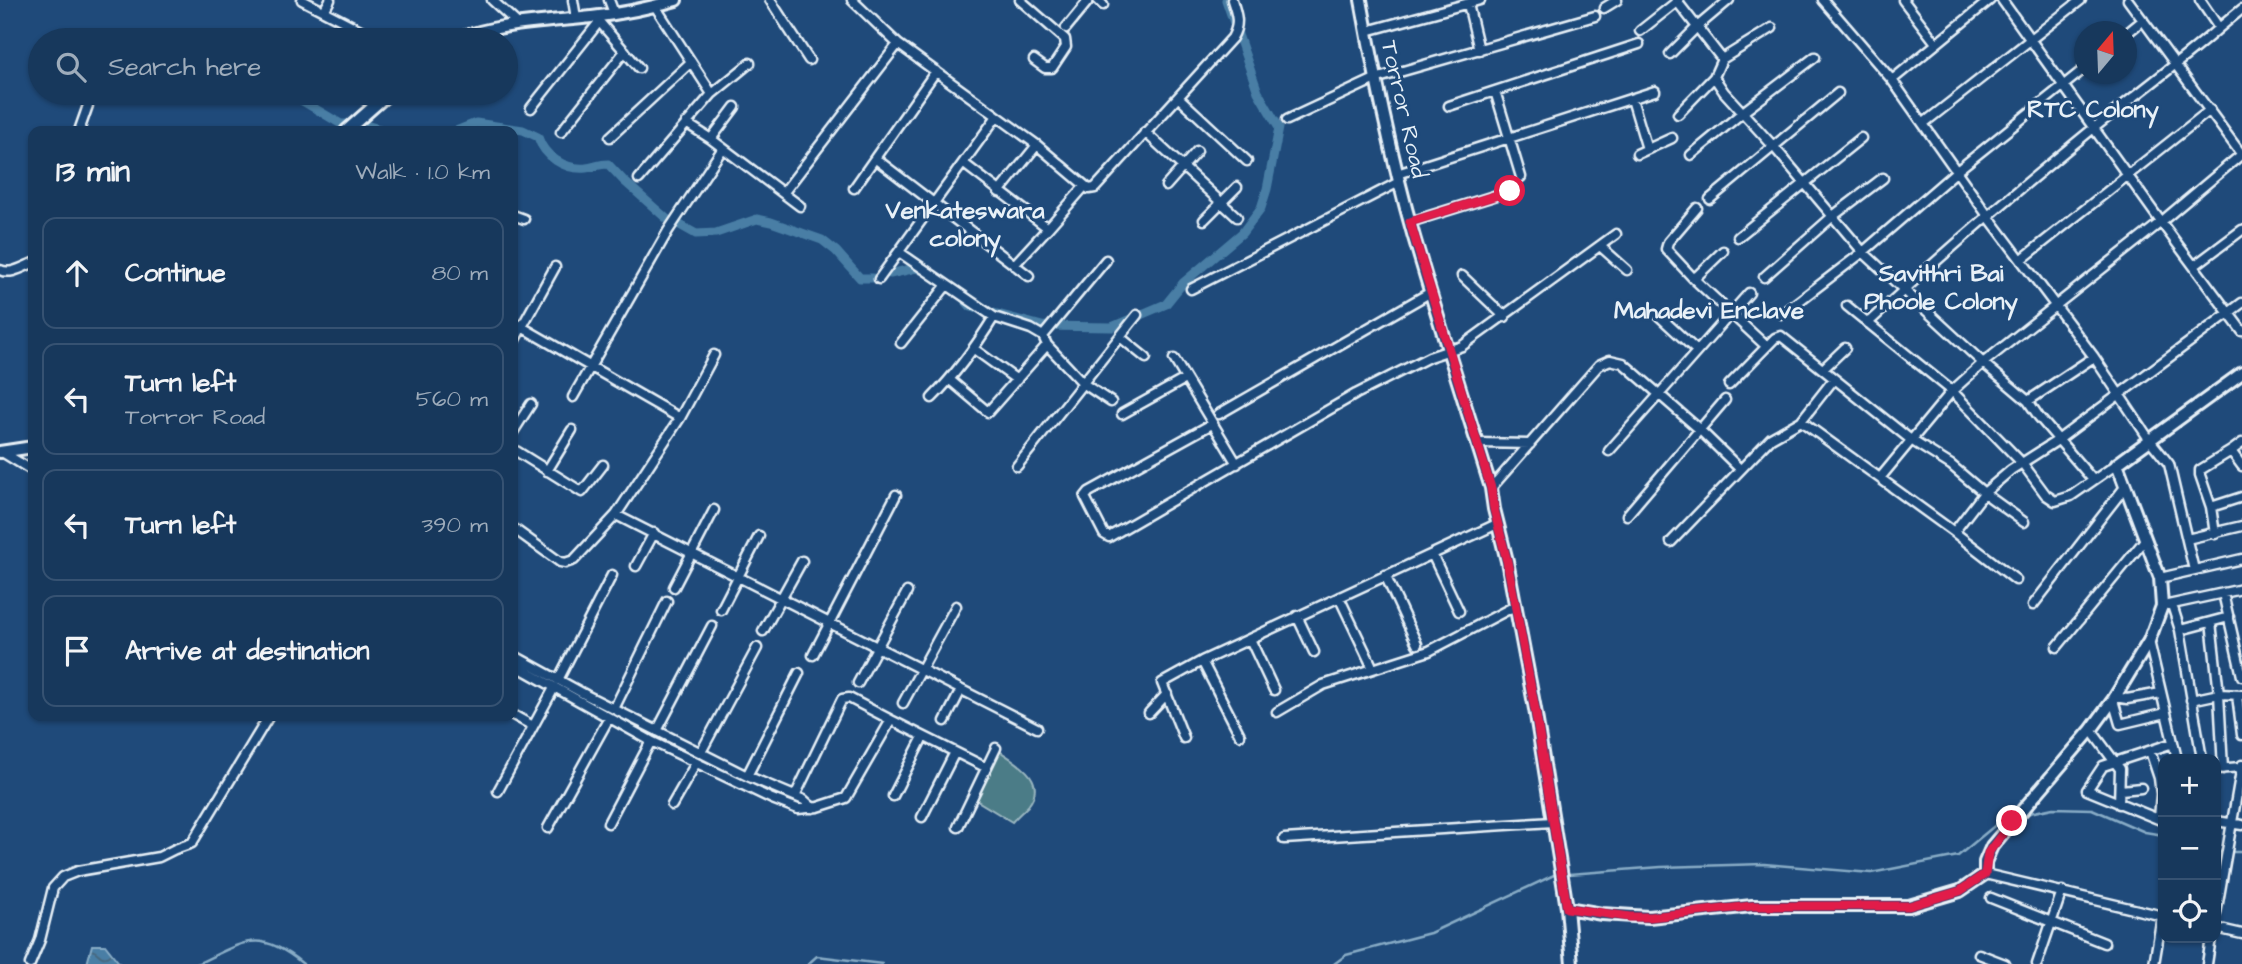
<!DOCTYPE html>
<html lang="en">
<head>
<meta charset="utf-8">
<style>
  body { margin:0; font-family:"Architects Daughter",sans-serif; background:#203f62; color:#f1f3f6 }
  .controls { position:absolute; right:21px; bottom:21px; display:grid; overflow:hidden; border-radius:14px; box-shadow:0 2px 5px #0004 }
  .controls button { width:63px; height:63px; display:grid; place-items:center; padding:0; border:0; border-bottom:2px solid #365272; background:#17385c; color:#f1f3f6; font:35px sans-serif }
  .compass { position:absolute; left:2074px; top:21px; width:63px; height:63px; border-radius:50%; background:#17385c; box-shadow:0 2px 5px #0004; rotate:19deg }
  .stop { position:absolute; width:21px; height:21px; margin:-16px; border:5px solid #e11d48; border-radius:50%; background:#fff }
  .stop.end { background:#e11d48; border-color:#fff; box-shadow:0 2px 7px #0008 }
  .list { margin:0; padding:0; list-style:none }
  h2 { display:flex; justify-content:space-between; align-items:center; height:91px; margin:0; padding:0 28px; font-size:30px }
  h2 small { font-size:23px; font-weight:400; color:#9eacbb }
  .list li { display:grid; grid-template-columns:46px 1fr auto; gap:21px; align-items:center; box-sizing:border-box; height:112px; margin:0 14px 14px; padding:0 14px; border:2px solid #365272; border-radius:14px }
  .list b { display:block; font-size:26px; white-space:nowrap }
  .list p { margin:0; font-size:23px; white-space:nowrap; color:#9eacbb }
  .list em { font-size:23px; font-style:normal; color:#9eacbb }
  .icon { flex:none; width:38px; height:38px; fill:none; stroke:currentColor; stroke-width:2; stroke-linecap:round; stroke-linejoin:round }
  .map { position:relative; flex:none; width:2242px; height:964px; overflow:hidden }
  .search { position:absolute; background:#17385c; box-shadow:0 2px 5px #0004; left:28px; top:28px; width:490px; height:77px; display:flex; align-items:center; gap:18px; box-sizing:border-box; padding:0 24px; border-radius:38px; color:#9eacbb; font-size:26px }
  .panel { position:absolute; background:#17385c; box-shadow:0 2px 5px #0004; left:28px; top:126px; width:490px; height:595px; border-radius:14px }
  .map>svg:first-child { display:block }
  .park { fill:#4c7c87; stroke:#9ab6c0; stroke-width:2 }
  .water { fill:url(#water-waves); stroke:#88acc6; stroke-width:2 }
  .lines { fill:none; stroke-linecap:round; stroke-linejoin:round }
  .stream { stroke:#88acc6; stroke-width:2.5 }
  .canal { stroke:#487ea5; stroke-width:9 }
  .street-casing { stroke:#e8f1f8; stroke-width:13 }
  .secondary-casing { stroke:#e8f1f8; stroke-width:16 }
  .street { stroke:#1f4a7a; stroke-width:8 }
  .secondary { stroke:#1f4a7a; stroke-width:10 }
  .route { stroke:#e11d48; stroke-width:9 }
  .labels { text-anchor:middle; stroke-width:6; stroke-linejoin:round; paint-order:stroke }
  .street-label { font-size:23px; fill:#e8f1f8; stroke:#1f4a7a }
  .neighbourhood-label { font-size:24px; font-weight:bold; fill:#e8f1f8; stroke:#1f4a7a }
</style>
</head>
<body>
<div class="map">
<svg width="2242" height="964" viewBox="0 0 2242 964">
  <defs>
    <pattern id="water-waves" width="16" height="10" patternUnits="userSpaceOnUse" patternTransform="scale(1.75)"><rect width="16" height="10" fill="#487ea5"/><path d="M0 5q4-4 8 0t8 0" fill="none" stroke="#47667c"/></pattern>
  </defs>
  <rect width="100%" height="100%" fill="#1f4a7a"/>
  <filter id="ink" filterUnits="userSpaceOnUse"><feTurbulence type="fractalNoise" baseFrequency=".0143" numOctaves="2"/><feDisplacementMap in="SourceGraphic" scale="14" xChannelSelector="R" yChannelSelector="G"/><feConvolveMatrix kernelMatrix="1 2 1 2 8 2 1 2 1" color-interpolation-filters="sRGB"/></filter>
  <g filter="url(#ink)">
    <path class="park" d="M998 750C1017 763 1049 779 1028 806 1023 811 1017 816 1012 822L976 800Z"/>
    <path class="water" d="M92 945H105L120 964H87Z"/>
    <g class="lines">
      <path class="stream" d="M2025 814 2053 808 2092 809 2145 832 2163 835
        M2216 852H2242
        M1569 874 1661 867 1764 864 1871 873 1958 856 2004 818 2011 817
        M197 964C244 942 258 927 303 964
        M808 964 817 956 882 964
        M1334 964 1346 955 1430 933 1554 875"/>
      <path class="canal" d="M289 93 341 124H350
        M369 126 387 131
        M456 131 476 123 523 130 538 137C544 156 564 170 586 168 594 167 600 164 608 164L624 181 667 219
        M680 225 696 234 716 233 757 219 771 222 822 240 836 251 860 278H872
        M890 274 916 268 925 272
        M962 297 971 307 1042 326 1112 327 1166 304 1183 283 1242 233 1261 208 1267 189 1279 128 1258 92 1226 0"/>
      <g class="street-casing">
        <path id="street" d="M302 0 380 40
          M492 0 518 24
          M573 0 576 18
          M609 0 614 13
          M770 0 809 60
          M852 0 898 44 1037 145 1089 189 1095 188 1232 38C1240 24 1237 15 1232 0
          M1020 0 1065 39 1066 47 1052 68H1045L1034 60
          M1098 0 1103 5
          M1676 0 1722 59
          M1823 0 1892 80 1988 216 2094 357 2149 439 2169 464 2194 570
          M1903 0 1936 43
          M2002 0 2161 222 2242 331
          M2128 0 2242 155
          M1468 4 1479 50
          M655 6 712 94
          M1604 8 1617 0
          M324 11 330 0
          M597 19 639 68
          M1066 28 1089 0
          M1772 28 1722 59 1714 77 1724 92 1774 147 1863 252 1983 363 2028 401 2039 417 2093 480
          M2219 28 2242 9
          M1367 31 1480 0
          M1640 31 1679 0
          M2126 34 2143 20
          M1670 54 1697 27 1729 0
          M1892 80 1990 0
          M1495 91 1521 177
          M353 93 376 105
          M1178 97 1247 161
          M1632 99 1647 149
          M1449 106 1639 44
          M531 108 599 22
          M1678 114 1714 77
          M1287 120 1375 79 1595 16
          M686 123 711 139 800 206
          M1924 123 2081 0
          M79 131 92 94
          M561 132 625 51
          M1145 132 1237 217
          M610 137 691 62
          M711 139 735 107
          M1637 154 1672 138
          M1691 155 1743 112 1815 57
          M876 159 1029 276
          M963 163 1048 228 1014 265
          M1397 174 1655 91
          M639 179 712 94 750 63
          M1166 186 1197 151
          M854 188 936 71
          M784 192 898 44
          M999 192 1037 145
          M1710 199 1838 93
          M1697 208 1668 242 1666 249 1694 279 1766 346
          M513 215 524 219
          M1204 220 1237 187
          M1410 222 1510 191
          M1048 228 1084 187
          M1738 237 1861 138
          M1600 246 1627 270
          M899 252 994 317 1031 329 1043 336 1047 345 1084 384 1111 402
          M2021 260 2210 110
          M2194 266 2242 230
          M0 270C11 275 23 267 33 263
          M1462 276 1505 317
          M1764 277 1833 216 1883 178
          M879 279 997 116
          M1694 279 1723 251
          M1191 289 1399 182
          M1847 306 1952 391 1983 363 2161 222 2242 154
          M1782 314 1863 252 1958 170 2084 69
          M1658 315 1697 351
          M513 322 680 418
          M1868 323C1940 256 2014 193 2090 131 2133 97 2178 64 2219 28L2200 0
          M1043 336 1106 260
          M1120 337 1146 358
          M513 343 555 267
          M901 343 946 286
          M974 349 1017 380
          M1174 359 1237 464
          M1823 369 1845 348
          M950 380 988 412 1047 345
          M1729 385 1775 338 1781 336 1911 440 1951 465 1984 493 2024 522
          M573 397 668 231 723 148
          M932 398C957 373 976 346 994 317
          M2028 401 2094 357
          M1122 414 1185 379
          M1219 414 1431 292
          M1801 421 1954 532 2016 580
          M1212 424 1089 492 1085 497 1104 534 1109 537 1356 394 1429 357 1462 346 1616 234
          M513 432 531 404
          M1478 443 1530 444
          M2242 443 2231 451 2242 466
          M513 449 582 492 603 465
          M1609 451 1749 293
          M2 452 33 471
          M1017 466 1137 315
          M547 471 572 430
          M1880 478 1952 391 2023 464 2046 495 2055 501 2071 496 2117 464
          M1491 488 1599 365 1610 360 1623 363 1699 429 1740 469
          M2211 507 2200 475V470L2231 451
          M616 515 680 418 714 355
          M1627 515 1725 400
          M513 528 560 562 565 563 574 560 616 515 1037 728
          M1954 532 1984 493 2011 470 2058 440 2242 303
          M2215 534 2211 507 2242 497
          M2187 539 2242 526
          M1671 542 1771 438 1801 421 1834 379
          M1432 554 1459 611
          M636 566 654 533
          M1385 575 1417 644
          M2160 578 2242 559
          M674 587 714 510
          M2223 593 2242 676
          M1339 597 1371 664
          M2033 605 2125 487
          M2168 605 2242 589
          M2172 605 2180 630 2202 759
          M721 610 759 536
          M1297 616 1314 652
          M2211 622 2219 694 2223 769
          M2180 630 2229 617
          M763 631 802 561
          M1250 639 1274 690
          M2149 641 2177 759
          M2057 647 2144 541
          M513 655 586 695 747 776 804 800 813 808
          M813 655 896 495
          M1202 661 1240 735
          M513 664 651 741 772 799 798 809 818 807 846 798 891 720 985 767
          M558 680 612 575
          M858 683 907 592
          M2237 695 2242 735
          M2115 697 2127 699 2161 693
          M2113 700 2120 724 2166 713
          M2191 700 2219 694 2242 695
          M903 703 956 606
          M614 709 667 601
          M1277 712 1323 685 1429 651 1515 606
          M1149 713 1167 694
          M513 715 533 726
          M945 721 961 690
          M2091 730 2120 769 2119 804
          M657 731 712 626
          M1184 738 1162 683 1202 661 1497 524
          M2150 751 2159 778
          M701 752 757 648
          M2216 769 2241 767
          M747 776 799 673
          M2121 790 2141 788
          M498 791 554 688
          M795 796 842 699 849 698 891 720
          M893 796 923 737
          M672 805 696 763
          M922 817 954 754
          M2159 819 2161 794 2159 778 2163 777
          M2163 821 2087 790 2103 766 2173 743
          M2216 821 2242 825
          M608 823 651 741
          M958 827 996 748
          M548 828 609 718
          M1284 839 1553 822
          M1985 874 2163 916
          M1991 898 2104 943
          M2216 914 2242 765
          M2216 928 2242 934
          M1979 954 2005 964
          M30 964 40 940 53 888 63 877 78 871 159 857 175 849 192 843 269 716
          M2037 964 2062 891
          M2154 964 2162 916
          M2207 964 2211 938"/>
      </g>
      <g class="secondary-casing">
        <path id="secondary" d="M1361 0C1377 89 1395 177 1422 264 1444 339 1468 413 1491 488L1494 509 1507 561 1535 709 1567 908 1572 964
          M454 40C498 23 546 22 592 17 620 14 649 8 676 0
          M346 131 389 93
          M0 452 33 447
          M1567 908 1602 914 1649 917 1752 906H1909L1960 891 1985 874V862L1992 846 2091 730 2113 700 2149 641 2162 606 2160 578 2117 464 2242 373"/>
      </g>
      <use href="#street" class="street"/>
      <use href="#secondary" class="secondary"/>
    </g>
  </g>
  <g class="lines" filter="url(#ink)">
    <path class="route" d="M1510 191 1410 222 1491 488 1494 509 1507 561 1535 709 1567 908 1630 917H1650L1752 906H1909L1960 891 1985 874 1988 853 2012 821"/>
  </g>
  <g class="labels">
    <g class="street-label">
      <text transform="translate(1405 109) rotate(77)" y="8">Torror Road</text>
    </g>
    <g class="neighbourhood-label">
      <text x="2093" y="117">RTC Colony</text>
      <text x="965" y="218">Venkateswara<tspan x="965" dy="28">colony</tspan></text>
      <text x="1941" y="281">Savithri Bai<tspan x="1941" dy="28">Phoole Colony</tspan></text>
      <text x="1709" y="318">Mahadevi Enclave</text>
    </g>
  </g>
</svg>
<div class="controls">
<button>+</button>
<button>−</button>
<button><svg class="icon" aria-label="locate" viewBox="0 0 24 24"><circle cx="12" cy="12" r="6"/><path d="M12 2v4M12 18v4M2 12h4M18 12h4"/></svg></button>
</div>
<svg class="compass" viewBox="-18 -18 36 36"><path d="M0-13l5 13h-10z" fill="#e53935"/><path d="M0 13l5-13h-10z" fill="#9eacbb"/></svg>
<div class="stop" style="left:1510px;top:191px"></div>
<div class="stop end" style="left:2012px;top:821px"></div>
<div class="search"><svg class="icon" aria-label="search" viewBox="0 0 24 24"><circle cx="10" cy="10" r="6"/><path d="M15 15l6 6"/></svg>Search here</div>
<section class="panel">
<h2>13 min<small>Walk · 1.0 km</small></h2>
<ul class="list">
<li><svg class="icon" aria-label="ahead" viewBox="0 0 24 24"><path d="M12 20V5M6 11l6-6 6 6"/></svg><div><b>Continue</b></div><em>80 m</em></li>
<li><svg class="icon" aria-label="left" viewBox="0 0 24 24"><path d="M17 20v-9H6M10 6l-5 5 5 5"/></svg><div><b>Turn left</b><p>Torror Road</p></div><em>560 m</em></li>
<li><svg class="icon" aria-label="left" viewBox="0 0 24 24"><path d="M17 20v-9H6M10 6l-5 5 5 5"/></svg><div><b>Turn left</b></div><em>390 m</em></li>
<li><svg class="icon" aria-label="arrive" viewBox="0 0 24 24"><path d="M6 21V4h12l-3 4 3 4H6"/></svg><div><b>Arrive at destination</b></div></li>
</ul>
</section>
</div>
</body>
</html>
